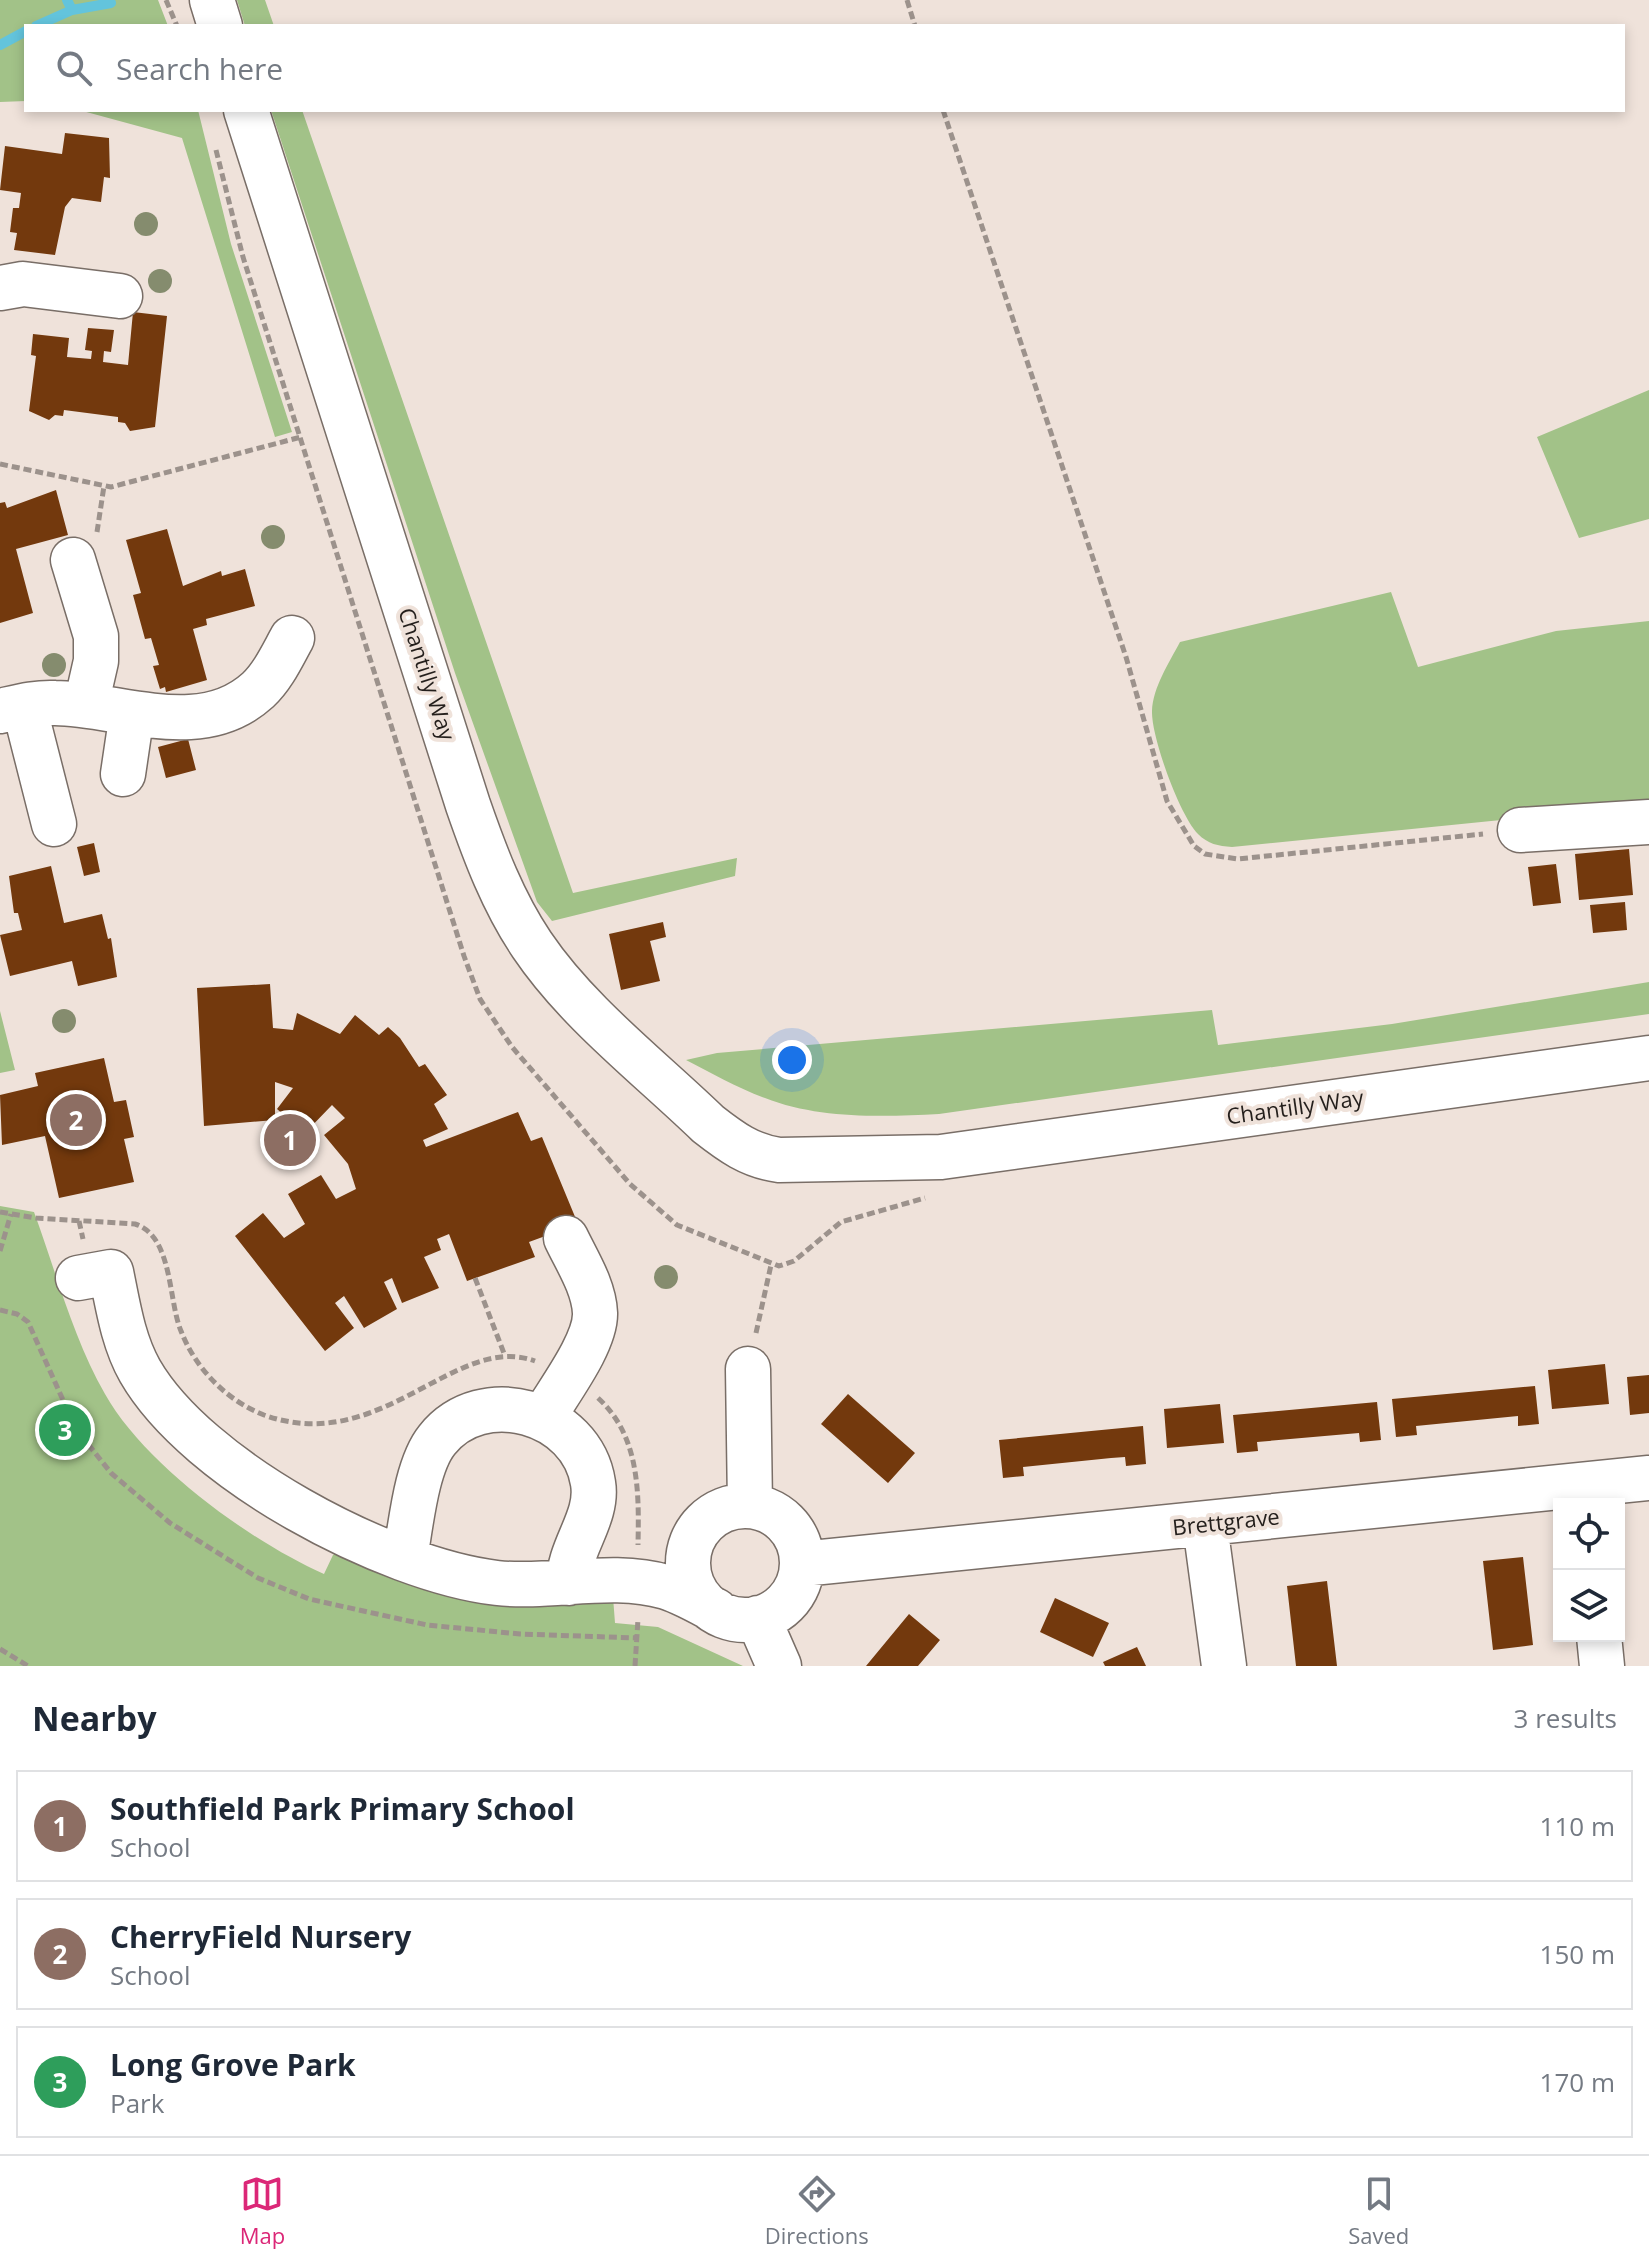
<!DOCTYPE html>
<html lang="en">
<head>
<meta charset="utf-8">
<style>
  body { margin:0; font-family:"Open Sans",sans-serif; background:#f6f6f7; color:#1f2937 }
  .controls { position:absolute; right:24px; bottom:24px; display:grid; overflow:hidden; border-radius:0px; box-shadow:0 4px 12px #0003 }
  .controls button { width:72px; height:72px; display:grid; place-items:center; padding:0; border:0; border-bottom:2px solid #e0e1e3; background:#fff; color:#1f2937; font:40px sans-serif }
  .you { position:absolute; left:792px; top:1060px; width:28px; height:28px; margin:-20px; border:6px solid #fff; border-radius:50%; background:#1a73e8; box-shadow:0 0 0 12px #1a73e833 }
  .badge { display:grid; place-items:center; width:52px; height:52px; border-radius:50%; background:#db2777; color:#fff; font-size:26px; font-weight:700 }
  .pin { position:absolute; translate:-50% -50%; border:4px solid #fff; box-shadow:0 2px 8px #0006 }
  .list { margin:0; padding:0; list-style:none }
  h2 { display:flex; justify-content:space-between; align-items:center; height:104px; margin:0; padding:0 32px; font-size:34px }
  h2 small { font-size:26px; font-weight:400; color:#747a83 }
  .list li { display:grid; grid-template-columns:52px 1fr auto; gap:24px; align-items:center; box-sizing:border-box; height:112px; margin:0 16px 16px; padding:0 16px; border:2px solid #e0e1e3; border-radius:0px }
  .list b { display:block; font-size:30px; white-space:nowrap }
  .list p { margin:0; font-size:26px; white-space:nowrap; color:#747a83 }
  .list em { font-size:26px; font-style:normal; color:#747a83 }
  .icon { flex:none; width:44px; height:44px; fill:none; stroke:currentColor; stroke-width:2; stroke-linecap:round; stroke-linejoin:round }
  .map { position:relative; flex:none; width:1649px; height:1666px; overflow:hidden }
  .search { position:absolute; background:#fff; box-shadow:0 4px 12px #0003; left:24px; right:24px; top:24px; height:88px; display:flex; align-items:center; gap:20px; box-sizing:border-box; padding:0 28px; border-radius:0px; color:#747a83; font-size:30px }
  .sheet { height:488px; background:#fff }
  nav { display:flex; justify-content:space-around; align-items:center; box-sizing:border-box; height:112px; border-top:2px solid #e0e1e3; background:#fff; font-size:22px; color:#747a83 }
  nav a { display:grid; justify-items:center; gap:4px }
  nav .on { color:#db2777 }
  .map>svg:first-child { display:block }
  .green { fill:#a2c288 }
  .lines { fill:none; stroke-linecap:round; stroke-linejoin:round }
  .stream { stroke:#63c4dc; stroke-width:10 }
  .building { fill:#73390d }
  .minor-casing { stroke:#796e67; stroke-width:47 }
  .path { stroke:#9c928c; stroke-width:5; stroke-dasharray:8 4; stroke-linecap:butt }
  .minor { stroke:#fff; stroke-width:44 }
  .tree { fill:#858c6e }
  .labels { text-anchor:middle; stroke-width:8; stroke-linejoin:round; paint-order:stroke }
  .street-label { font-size:22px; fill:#241f1c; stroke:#efe2da }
</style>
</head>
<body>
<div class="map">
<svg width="1649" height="1666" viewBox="0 0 1649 1666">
  <rect width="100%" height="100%" fill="#efe2da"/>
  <path class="green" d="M0 0H158L168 26H26V101L0 102Z
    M237 0H265L274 26H245Z
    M79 110H198L231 244 292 432 275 437 182 138Z
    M271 110H302L573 893 737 858 735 876 552 921 537 902 455 673Z
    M1649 390V519L1579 538 1537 437Z
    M1391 592 1418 667 1556 631 1649 621V805L1232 847C1218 846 1208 844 1198 834 1180 816 1151 737 1152 711 1153 687 1169 663 1180 642Z
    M1649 982V1014L939 1114C882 1117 818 1119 765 1098 737 1088 712 1073 686 1060L717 1053 1212 1010 1218 1045 1392 1024Z
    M0 1011 15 1070 0 1073Z
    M0 1206 34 1212C56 1272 73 1338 105 1394 144 1464 251 1542 324 1574L333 1555 343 1549 613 1597 615 1623 658 1627 743 1666H0Z"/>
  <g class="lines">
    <path class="stream" d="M67 0 72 10 111 3
      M36 26 72 10
      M0 45 26 31"/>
  </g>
  <path class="building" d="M65 133 109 138 110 178 104 177 101 202 72 198 65 207 55 255 14 250 17 233 10 232 13 208H19L21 193 0 190 5 146 62 154Z
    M133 312 167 316 155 427 130 431 125 423 118 422V417L64 410 63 416 55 415 49 420 29 411 36 356 31 355 33 334 69 338 67 357 91 359 92 351 85 350 88 328 114 330 111 352 104 351 103 362 128 365Z
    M56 490 68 535 16 549 33 613 0 623V503L5 502 7 508Z
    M167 529 183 586 221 571 222 576 245 569 255 606 206 619 207 625 193 629 207 680 166 692 165 687 160 689 153 666 159 665 151 638 145 639 133 595 141 593 126 540Z
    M188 739 196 770 166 778 158 747Z
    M94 843 100 872 84 876 77 847Z
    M1629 849 1633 895 1579 900 1575 854Z
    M1556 864 1561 903 1533 906 1528 867Z
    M51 866 64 923 102 914 108 939 111 938 117 977 78 986 72 961 10 976 0 935 22 930 18 913H14L9 876Z
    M1625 902 1627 930 1593 933 1590 905Z
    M663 922 666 937 650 941 660 981 621 990 609 934Z
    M270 984 273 1028 293 1030 297 1013 340 1034 355 1015 379 1035 388 1027 400 1038 419 1067 425 1064 447 1095 434 1104 448 1129 423 1140 426 1147 518 1112 531 1141 542 1137 578 1224 529 1242 535 1257 467 1281 449 1234 437 1239 441 1250 424 1257 439 1288 402 1303 392 1278 384 1282 397 1309 364 1328 344 1296 335 1303 354 1328 325 1351 235 1236 263 1213 284 1238 305 1224 288 1194 321 1175 336 1199 356 1189 348 1164 324 1135 345 1118 332 1105 305 1133 277 1109 293 1088 275 1082V1120L204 1126 197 988Z
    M104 1058 114 1102 126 1100 134 1137 124 1139 134 1182 59 1198 45 1136 2 1145 0 1095 38 1086 35 1073Z
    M1605 1364 1609 1404 1552 1409 1548 1370Z
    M1649 1375V1413L1630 1415 1627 1377Z
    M1535 1386 1539 1424 1518 1426V1416L1426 1425 1416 1426 1417 1435 1396 1437 1392 1399Z
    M848 1394 915 1453 888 1483 821 1424Z
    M1377 1402 1381 1440 1360 1442 1359 1433 1257 1442 1258 1451 1237 1453 1233 1415Z
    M1220 1404 1224 1443 1167 1448 1164 1409Z
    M1143 1426 1146 1464 1126 1466 1125 1457 1111 1458 1023 1467 1024 1476 1003 1478 999 1440Z
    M1523 1557 1533 1645 1493 1650 1483 1561Z
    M1327 1581 1337 1666H1296L1287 1586Z
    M1055 1598 1109 1623 1093 1657 1040 1632Z
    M909 1614 940 1640 918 1666H866Z
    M1137 1647 1146 1666H1105L1103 1662Z"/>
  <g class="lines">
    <g class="minor-casing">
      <path id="minor" d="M212 0 220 26
        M246 110 468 805C485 854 503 902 532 945 578 1013 649 1067 708 1124 731 1142 750 1156 779 1160L941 1157 1649 1058
        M0 288 23 284 120 296
        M73 560 96 636V661L86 705
        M24 706 54 824
        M0 711C18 707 36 702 55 703 121 704 201 742 258 690 273 676 282 656 292 638
        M123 774 132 713
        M1520 830 1649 822
        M78 1278 111 1272C118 1306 123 1341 140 1371 197 1470 386 1570 497 1583 553 1589 612 1571 666 1587 684 1593 700 1602 716 1611
        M748 1369 750 1506
        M543 1418C558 1392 596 1343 595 1313 594 1287 577 1261 566 1238
        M688 1563a57 57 0 1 1 114 0a57 57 0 1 1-114 0Z
        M1205 1525 1224 1666
        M405 1558C411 1525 416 1466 437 1440 482 1383 582 1411 593 1483 599 1518 568 1548 569 1583
        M802 1564 1649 1478
        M758 1618 779 1666
        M1599 1636 1602 1666"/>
    </g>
    <path class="path" d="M166 0 177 26
      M907 0 915 26
      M943 110 1126 657 1167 801 1194 846 1205 854 1238 859 1483 834
      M216 150 243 257 464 956 480 999 512 1047 630 1184 677 1225 779 1266 794 1261 841 1222 925 1198
      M0 464 111 487 301 437
      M97 532 104 486
      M0 1212 36 1218 135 1224C173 1236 168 1300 181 1331 195 1368 227 1401 264 1415 382 1457 454 1332 535 1361
      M79 1221 83 1239
      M0 1251 11 1214
      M475 1278 505 1356
      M0 1310 17 1314 28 1322 76 1429 111 1473 170 1523 258 1578 309 1599 427 1625 520 1634 638 1638
      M756 1333 771 1265
      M598 1398C640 1436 639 1493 638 1545
      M0 1649 28 1666
      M635 1666 638 1619"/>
    <use href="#minor" class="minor"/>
  </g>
  <g class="tree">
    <circle cx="146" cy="224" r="12"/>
    <circle cx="160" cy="281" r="12"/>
    <circle cx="273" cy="537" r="12"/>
    <circle cx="54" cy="665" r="12"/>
    <circle cx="64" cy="1021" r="12"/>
    <circle cx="666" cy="1277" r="12"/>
  </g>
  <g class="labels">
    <g class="street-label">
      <text transform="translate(427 674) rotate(72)" y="8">Chantilly Way</text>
      <text transform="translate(1295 1107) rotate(-8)" y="8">Chantilly Way</text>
      <text transform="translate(1226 1522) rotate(-6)" y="8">Brettgrave</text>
    </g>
  </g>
</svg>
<div class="controls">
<button><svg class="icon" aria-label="locate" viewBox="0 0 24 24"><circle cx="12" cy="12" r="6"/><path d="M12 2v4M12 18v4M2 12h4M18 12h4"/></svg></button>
<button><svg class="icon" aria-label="layers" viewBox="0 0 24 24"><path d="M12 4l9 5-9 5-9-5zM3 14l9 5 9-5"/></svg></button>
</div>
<div class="you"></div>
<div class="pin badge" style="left:290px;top:1140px;background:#8d6e63">1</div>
<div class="pin badge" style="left:76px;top:1120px;background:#8d6e63">2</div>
<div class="pin badge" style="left:65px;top:1430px;background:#2e9e5b">3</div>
<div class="search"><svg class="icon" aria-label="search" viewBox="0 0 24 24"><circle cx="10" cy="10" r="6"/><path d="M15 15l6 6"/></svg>Search here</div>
</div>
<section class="sheet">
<h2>Nearby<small>3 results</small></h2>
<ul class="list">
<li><span class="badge" style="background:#8d6e63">1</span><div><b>Southfield Park Primary School</b><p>School</p></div><em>110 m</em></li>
<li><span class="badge" style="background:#8d6e63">2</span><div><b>CherryField Nursery</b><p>School</p></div><em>150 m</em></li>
<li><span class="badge" style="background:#2e9e5b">3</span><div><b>Long Grove Park</b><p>Park</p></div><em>170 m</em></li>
</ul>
</section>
<nav>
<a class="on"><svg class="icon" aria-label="map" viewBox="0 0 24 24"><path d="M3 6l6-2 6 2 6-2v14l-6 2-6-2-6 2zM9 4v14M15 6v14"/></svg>Map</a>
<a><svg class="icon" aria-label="directions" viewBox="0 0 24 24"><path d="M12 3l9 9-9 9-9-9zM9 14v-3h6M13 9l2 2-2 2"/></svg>Directions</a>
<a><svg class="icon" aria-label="saved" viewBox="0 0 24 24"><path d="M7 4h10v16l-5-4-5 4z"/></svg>Saved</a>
</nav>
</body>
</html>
